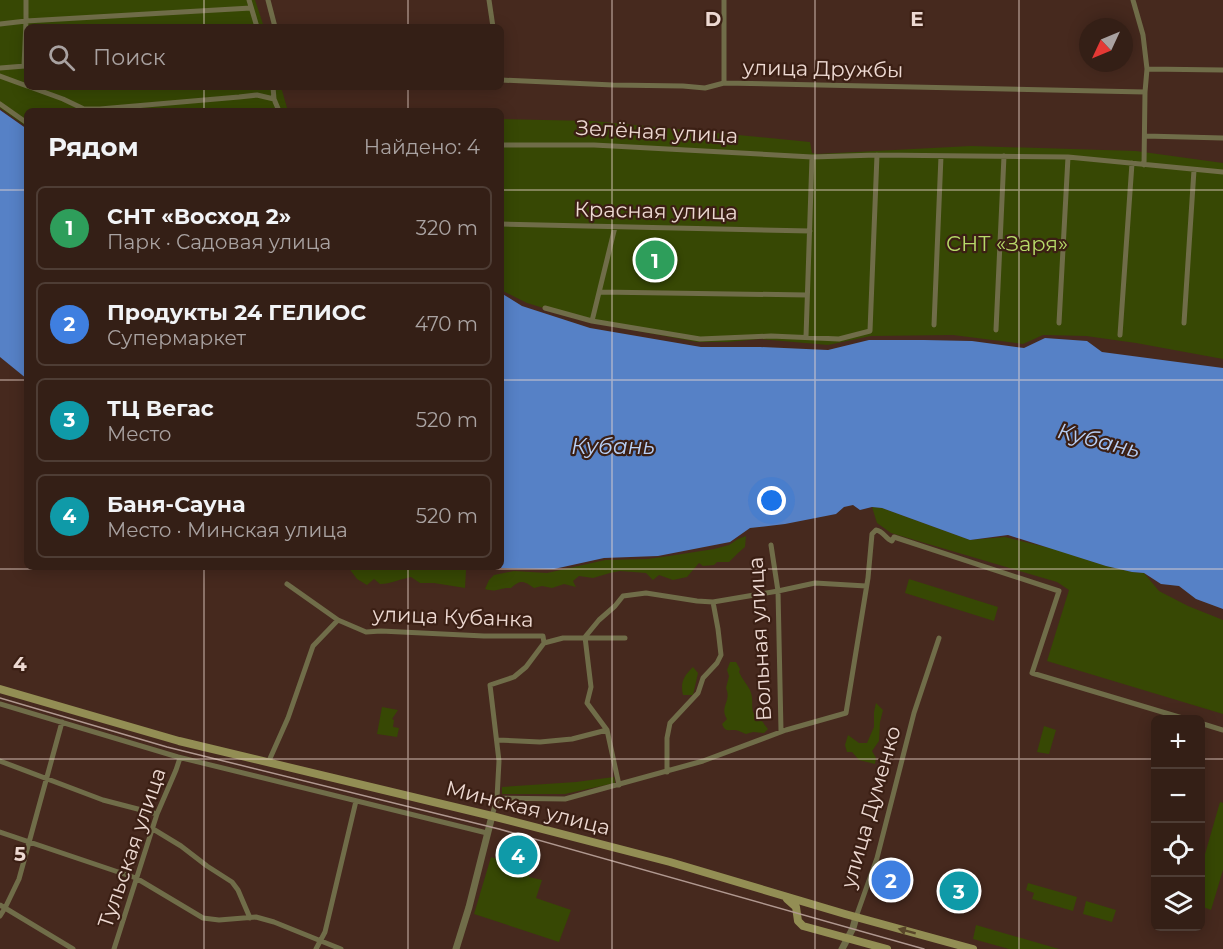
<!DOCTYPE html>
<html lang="ru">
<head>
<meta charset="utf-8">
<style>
  body { margin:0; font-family:Montserrat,sans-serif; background:#3c271f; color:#f1f3f6 }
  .controls { position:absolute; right:18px; bottom:18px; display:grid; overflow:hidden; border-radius:9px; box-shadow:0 3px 15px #0003 }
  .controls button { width:54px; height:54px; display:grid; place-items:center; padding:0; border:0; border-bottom:2px solid #4e3d35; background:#341f16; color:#f1f3f6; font:30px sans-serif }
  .compass { position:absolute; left:1079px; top:18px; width:54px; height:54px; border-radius:50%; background:#341f16; box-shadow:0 3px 15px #0003; rotate:226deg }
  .you { position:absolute; left:772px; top:501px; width:21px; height:21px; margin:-15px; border:4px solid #fff; border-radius:50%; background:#1a73e8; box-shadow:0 0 0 9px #1a73e833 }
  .badge { display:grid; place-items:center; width:39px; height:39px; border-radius:50%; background:#8ace47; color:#fff; font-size:20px; font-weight:700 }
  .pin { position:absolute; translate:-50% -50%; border:3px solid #fff; box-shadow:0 2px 6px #0006 }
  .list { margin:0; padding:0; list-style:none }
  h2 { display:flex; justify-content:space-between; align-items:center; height:78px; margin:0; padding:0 24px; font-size:26px }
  h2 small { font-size:20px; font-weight:400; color:#a9a2a1 }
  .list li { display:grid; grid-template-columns:39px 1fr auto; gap:18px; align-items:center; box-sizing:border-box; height:84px; margin:0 12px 12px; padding:0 12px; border:2px solid #4e3d35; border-radius:9px }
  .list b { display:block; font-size:22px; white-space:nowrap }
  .list p { margin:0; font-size:20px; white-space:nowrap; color:#a9a2a1 }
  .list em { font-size:20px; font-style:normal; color:#a9a2a1 }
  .icon { flex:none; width:33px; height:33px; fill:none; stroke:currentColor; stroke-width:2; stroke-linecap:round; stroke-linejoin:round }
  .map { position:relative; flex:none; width:1223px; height:949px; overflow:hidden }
  .search { position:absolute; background:#341f16; box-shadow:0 3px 15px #0003; left:24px; top:24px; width:480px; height:66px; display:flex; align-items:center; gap:15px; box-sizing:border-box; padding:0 21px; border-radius:9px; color:#a9a2a1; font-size:22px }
  .panel { position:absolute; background:#341f16; box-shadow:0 3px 15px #0003; left:24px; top:108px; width:480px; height:462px; border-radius:9px }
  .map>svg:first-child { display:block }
  .green { fill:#374804 }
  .water { fill:#5681c6 }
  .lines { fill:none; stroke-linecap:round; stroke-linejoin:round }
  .minor { stroke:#706d49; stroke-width:5 }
  .tertiary { stroke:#706d49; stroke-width:7 }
  .secondary { stroke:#938e54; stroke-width:8 }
  .tram { stroke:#b09890; stroke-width:1.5 }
  .oneway { fill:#5a462a }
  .grid { fill:none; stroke:#edd9d2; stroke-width:1.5; stroke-opacity:0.55 }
  .labels { text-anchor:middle; stroke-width:4.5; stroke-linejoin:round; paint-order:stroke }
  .street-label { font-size:21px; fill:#edd9d2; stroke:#3b1f14 }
  .park-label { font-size:21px; fill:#b7da69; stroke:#3b1f14 }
  .water-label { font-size:22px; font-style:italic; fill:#b7cef4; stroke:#3b1f14 }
  .grid-label { font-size:20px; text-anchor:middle; font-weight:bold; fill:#edd9d2; stroke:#3b1f14; stroke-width:4.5; stroke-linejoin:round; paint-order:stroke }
</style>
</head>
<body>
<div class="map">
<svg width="1223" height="949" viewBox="0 0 1223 949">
  <rect width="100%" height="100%" fill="#46291e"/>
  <path class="green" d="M0 0H255L264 27H27V87H281L288 111H27V127L0 108Z
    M501 119 593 121 810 142 812 153 817 154 971 146 1136 151 1223 163V359L1136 343 1086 336 1043 335 1023 344 953 335 871 336 828 345 760 339 728 342H697L589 322 527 303 501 290Z
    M872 507 882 508 970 540 1005 537 1054 549 1106 566 1132 572 1144 573 1159 591 1188 606 1223 620V714L1047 661 1069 590 1057 582 891 533 877 523Z
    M746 536 745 547 738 553 729 562H717L714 565 703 566 699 563 687 577 673 580 659 575 653 580 646 573 620 571 610 573 593 578 579 576 573 581 576 587 564 584 552 588 542 586 534 588C524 581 521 579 511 588 499 587 498 593 485 589L489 580 494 575 514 571 547 573 605 560 647 559 669 556 714 549 729 545 738 539Z
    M348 567H440L466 570 465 588 434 583H420L411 577C400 579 391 584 380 584L374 579 367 585 357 579Z
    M909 579 998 607 994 621 905 593Z
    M730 662H736L740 669 739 672C742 679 747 684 750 690 756 704 746 712 763 722L764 724 768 729 764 733 753 732 746 734C743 733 738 730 735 730 728 730 725 732 722 724L727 719C719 707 732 701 726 688L729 676 727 670Z
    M693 667 698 673 693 695H683C680 682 684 676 693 667Z
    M876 703 883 710 880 722 879 741 872 751 876 758 875 764 859 760 852 752H847L845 745 848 735 859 743H867L874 727V712Z
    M382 707 398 710 392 719 394 720 393 727 399 728 397 737 377 734Z
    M1044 726 1056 730 1049 754 1037 752Z
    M614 777 615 783 565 794H502V787L576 782Z
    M1220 802 1223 803V870L1211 910 1201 906V868Z
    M491 857 530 870 529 877 542 880 536 898 571 910 559 942 474 914Z
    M1028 883 1077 897 1073 911 1032 899 1034 893 1026 890Z
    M1086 901 1116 910 1112 922 1083 914Z
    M976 925 1059 949H1009L973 939Z"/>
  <path class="water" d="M0 110 27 129V379L0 357Z
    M501 293 522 306 590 328 701 347H760L828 350 869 340H924L972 341 1024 348 1045 338 1087 341 1102 352 1223 368V609L1196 599 1179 586 1161 584 1144 573 1132 572 1106 566 1008 535 970 540 882 508 872 507 860 510 853 505 844 507 836 514 785 524 750 528 730 542 658 556 604 558 554 569 500 568 498 567H501Z"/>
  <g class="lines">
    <path class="minor" d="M249 0 257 27
      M268 0 275 27
      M489 0 493 27
      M724 0V83
      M1133 0 1143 35 1147 69 1145 92 1144 165
      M0 24 26 21 251 8
      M24 66 26 21V0
      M0 68 25 66
      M1147 69 1223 70
      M0 76 27 86
      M501 80 613 85 683 86 705 88 724 83 1145 92
      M30 87 63 99 86 110
      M273 87 274 99 279 111
      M0 104 27 123
      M82 111 84 109H100L239 97 257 95 274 99
      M1145 136 1223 138
      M501 145H594L812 157 877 155 1068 157 1223 172
      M501 224 810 231
      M600 292 807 295
      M545 308 592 321 700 339 771 336 839 339 870 331 877 155
      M592 321 615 227
      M1059 323 1068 157
      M1184 323 1194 170
      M934 325 941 156
      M996 330 1004 156
      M1120 335 1132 163
      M806 337 812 157
      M771 545 778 591 781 731
      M287 584 338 620 366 632 381 631 484 636H543L544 643 563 638H625
      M0 704 178 757 487 833
      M1200 723 1223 730
      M497 740 540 742 572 739 607 730
      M0 761 103 800 157 814
      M268 763 288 718 313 646 338 620
      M667 772V738L670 723 698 693 703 678 717 663 721 655 718 629 713 602
      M619 785 607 730 587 703 591 687 585 637 599 620 615 606 623 596 646 593 697 601 713 602 778 591 815 583 866 586
      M497 798 565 799 703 761 786 730 846 713 868 578 872 534 876 530C884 531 885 539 892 541L894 537 1059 591 1032 673 1189 720
      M492 816 497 798 499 761 490 685 514 677 526 667 544 643
      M153 829 181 846 207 866 232 882 238 890 250 918
      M0 832 136 878 203 918 219 920 256 917 274 922 341 949
      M0 905 73 949
      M0 916 5 908 19 879 62 722
      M856 917 877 858 914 713 939 638
      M114 949 157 814 176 770 180 758
      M316 949 325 932 356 801"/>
    <path class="tertiary" d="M456 949 469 907 492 816
      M842 949 853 928 856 917"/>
    <path class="secondary" d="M0 689 179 741 492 816 670 862 845 914 973 949
      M787 899 796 907 798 921 803 926 887 949"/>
    <path class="tram" d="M0 698 167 747 499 829 924 949"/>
  </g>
  <defs><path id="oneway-solid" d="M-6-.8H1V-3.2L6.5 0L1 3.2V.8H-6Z" transform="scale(1.5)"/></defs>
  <use class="oneway" href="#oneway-solid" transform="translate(907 931) rotate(-165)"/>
  <path class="grid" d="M204 0V27M408 0V27M612 0V949M815 0V949M1019 0V949M204 87V111M408 87V111M0 190H27M501 190H1223M0 380H27M501 380H1223M204 567V949M408 567V949M0 569H1223M0 759H1156M1200 759H1223"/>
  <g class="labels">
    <g class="street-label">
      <text transform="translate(823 69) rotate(1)" y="7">улица Дружбы</text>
      <text transform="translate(657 132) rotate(3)" y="7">Зелёная улица</text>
      <text transform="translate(656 211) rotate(1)" y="7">Красная улица</text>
      <text transform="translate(453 617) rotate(2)" y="7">улица Кубанка</text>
      <text transform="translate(760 639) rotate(-93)" y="7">Вольная улица</text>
      <text transform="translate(871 807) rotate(-74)" y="7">улица Думенко</text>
      <text transform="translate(528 808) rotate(14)" y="7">Минская улица</text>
      <text transform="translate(132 848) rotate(-71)" y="7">Тульская улица</text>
    </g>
    <g class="park-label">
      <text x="1007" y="251">СНТ «Заря»</text>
    </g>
    <g class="water-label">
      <text transform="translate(1099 440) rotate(14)" y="8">Кубань</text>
      <text x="613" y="454">Кубань</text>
    </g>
  </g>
  <g class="grid-label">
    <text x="713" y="26">D</text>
    <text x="917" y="26">E</text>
    <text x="20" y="671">4</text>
    <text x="20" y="861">5</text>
  </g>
</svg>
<div class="controls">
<button>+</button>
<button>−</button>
<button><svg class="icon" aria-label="locate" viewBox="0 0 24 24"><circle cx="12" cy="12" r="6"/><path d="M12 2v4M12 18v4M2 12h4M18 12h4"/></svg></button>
<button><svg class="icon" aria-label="layers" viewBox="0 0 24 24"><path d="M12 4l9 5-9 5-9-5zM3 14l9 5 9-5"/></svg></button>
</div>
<svg class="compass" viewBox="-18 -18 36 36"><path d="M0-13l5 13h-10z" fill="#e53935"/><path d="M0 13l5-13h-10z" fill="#a9a2a1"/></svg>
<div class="you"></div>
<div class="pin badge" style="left:655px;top:260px;background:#2e9e5b">1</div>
<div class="pin badge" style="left:891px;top:880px;background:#3f7fe0">2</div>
<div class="pin badge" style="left:959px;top:891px;background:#0f9aa8">3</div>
<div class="pin badge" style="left:518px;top:855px;background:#0f9aa8">4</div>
<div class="search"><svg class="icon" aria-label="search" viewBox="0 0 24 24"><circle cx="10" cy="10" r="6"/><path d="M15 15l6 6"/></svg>Поиск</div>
<section class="panel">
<h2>Рядом<small>Найдено: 4</small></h2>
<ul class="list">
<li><span class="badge" style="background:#2e9e5b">1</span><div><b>СНТ «Восход 2»</b><p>Парк · Садовая улица</p></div><em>320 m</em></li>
<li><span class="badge" style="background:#3f7fe0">2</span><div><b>Продукты 24 ГЕЛИОС</b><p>Супермаркет</p></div><em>470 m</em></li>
<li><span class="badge" style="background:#0f9aa8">3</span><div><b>ТЦ Вегас</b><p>Место</p></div><em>520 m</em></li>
<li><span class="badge" style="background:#0f9aa8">4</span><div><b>Баня-Сауна</b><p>Место · Минская улица</p></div><em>520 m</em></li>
</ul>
</section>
</div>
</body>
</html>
